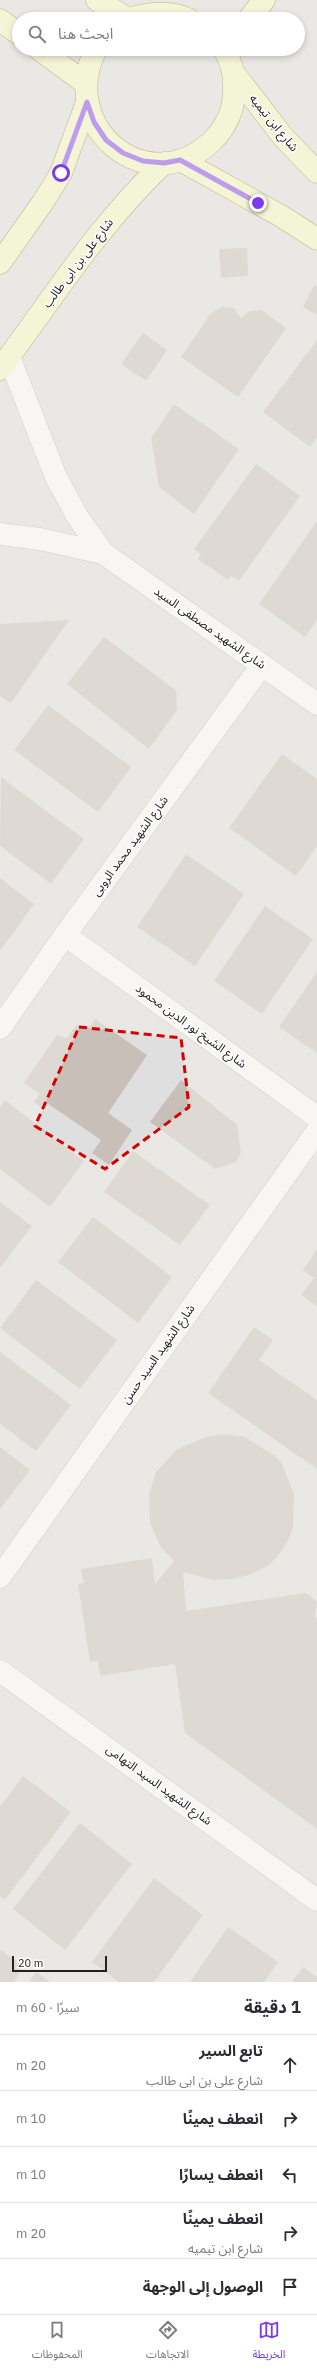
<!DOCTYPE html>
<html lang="ar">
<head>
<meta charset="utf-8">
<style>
  body { margin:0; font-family:"IBM Plex Sans","Noto Sans Arabic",sans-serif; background:#f7f7f7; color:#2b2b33; direction:rtl }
  .scale { position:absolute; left:12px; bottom:10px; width:95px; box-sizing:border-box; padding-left:4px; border:2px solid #222; border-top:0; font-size:11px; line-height:14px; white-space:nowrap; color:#222; -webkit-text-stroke:3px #fff; paint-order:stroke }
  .stop { position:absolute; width:12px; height:12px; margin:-9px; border:3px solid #7c3aed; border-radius:50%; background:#fff }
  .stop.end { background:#7c3aed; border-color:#fff; box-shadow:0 1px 4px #0008 }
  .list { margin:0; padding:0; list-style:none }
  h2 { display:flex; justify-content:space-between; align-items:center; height:52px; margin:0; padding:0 16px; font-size:17px }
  h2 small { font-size:13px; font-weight:400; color:#7c7c81 }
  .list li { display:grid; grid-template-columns:26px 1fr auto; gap:12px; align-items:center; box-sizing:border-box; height:56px; padding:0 16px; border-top:1px solid #e1e1e2 }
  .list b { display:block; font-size:15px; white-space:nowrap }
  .list p { margin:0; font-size:13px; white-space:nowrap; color:#7c7c81 }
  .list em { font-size:13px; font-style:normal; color:#7c7c81 }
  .icon { flex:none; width:22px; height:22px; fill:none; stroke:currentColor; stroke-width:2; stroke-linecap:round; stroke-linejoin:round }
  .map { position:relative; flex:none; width:317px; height:1982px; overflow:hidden; direction:ltr }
  .search { position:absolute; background:#fff; box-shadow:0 2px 6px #0003; left:12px; right:12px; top:12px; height:44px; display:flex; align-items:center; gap:10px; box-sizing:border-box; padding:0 14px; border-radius:22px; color:#7c7c81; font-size:15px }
  .sheet { height:332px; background:#fff }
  nav { display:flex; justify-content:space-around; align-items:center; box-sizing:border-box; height:56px; border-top:1px solid #e1e1e2; background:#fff; font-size:11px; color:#7c7c81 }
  nav a { display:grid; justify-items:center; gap:2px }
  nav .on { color:#7c3aed }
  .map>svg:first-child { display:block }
  .residential { fill:#e0dfdf; fill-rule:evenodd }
  .building { fill:#c7bfb8 }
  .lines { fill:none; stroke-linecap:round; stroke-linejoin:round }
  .street-casing { stroke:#a9a9a9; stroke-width:23 }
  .secondary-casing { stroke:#707d05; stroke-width:23 }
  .street { stroke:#fff; stroke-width:22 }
  .secondary { stroke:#f7fabf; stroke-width:22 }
  .route { stroke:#7c3aed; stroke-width:5 }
  .marked { fill:none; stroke:#d40000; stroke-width:3; stroke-dasharray:8 5; stroke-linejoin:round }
  .labels { text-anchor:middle; stroke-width:3; stroke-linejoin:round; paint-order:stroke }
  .street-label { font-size:12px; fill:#222; stroke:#fff }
</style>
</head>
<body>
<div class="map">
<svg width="317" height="1982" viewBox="0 0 317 1982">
  <rect width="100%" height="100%" fill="#f2efe9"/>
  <path class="residential" d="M0 0H317V1982H0ZM19 19H298V49H19Z"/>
  <path class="building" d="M247 248 248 276 221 278 219 249Z
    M314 285 317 287V315L303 307Z
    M222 307 234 308 241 318 250 311 261 310 286 328 238 397 181 357 211 313Z
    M143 333 167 350 146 381 121 364Z
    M317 340V437L310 447 263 412Z
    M174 404 239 449 194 514 159 487 151 438Z
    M256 464 300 496 239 581 231 576 228 580 198 559 201 554 194 549Z
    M317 521V620L305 637 259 604Z
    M69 620 11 703 0 696V624Z
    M104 637 176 690 177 710 149 749 67 684Z
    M48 705 131 767 98 812 14 750Z
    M282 754 317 779V846L296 876 229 828Z
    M1 777 84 839 51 884 0 846Z
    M186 854 244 894 195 966 137 927Z
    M0 878 34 904 0 951Z
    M265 906 313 939 262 1014 214 981Z
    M317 972V1053L279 1027Z
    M95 1019 147 1055 108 1113 132 1130 109 1165 92 1153 101 1140 44 1101 41 1107 34 1102 40 1094 24 1083 57 1035 66 1038 77 1025 90 1026Z
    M181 1080 237 1125 241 1152 236 1162 215 1169 150 1122Z
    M5 1100 84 1161 50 1207 0 1169V1107Z
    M133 1151 210 1205 180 1245 104 1192Z
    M0 1202 32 1226 0 1268Z
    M93 1217 172 1277 138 1323 58 1262Z
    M317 1249V1306L301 1295 314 1278 303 1270Z
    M36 1280 117 1340 80 1389 0 1328Z
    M254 1327 273 1340 259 1360 317 1400V1469L208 1393Z
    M0 1352 71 1405 36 1451 0 1424Z
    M224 1434 245 1437 275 1456 281 1462 294 1494 293 1527 288 1541 277 1557 269 1565 249 1575 233 1579 214 1580 183 1572 186 1611 306 1593 317 1602 315 1617 317 1618V1829L185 1733 175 1664 100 1676 98 1661 90 1662 78 1584 84 1583 81 1569 152 1558 155 1584 174 1561 161 1547 150 1523 149 1495 156 1472 177 1449 207 1437Z
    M0 1447 30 1470 0 1509Z
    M23 1776 71 1812 5 1900 0 1896V1807Z
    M80 1823 132 1864 65 1950 13 1909Z
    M154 1878 203 1915 154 1982H119L92 1962Z
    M228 1927 278 1962 264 1982H190Z
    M0 1950 24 1966 14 1982H0Z
    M303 1967 317 1977V1982H292Z
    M36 1972 51 1982H29Z"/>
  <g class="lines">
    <g class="street-casing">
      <path id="street" d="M9 357 56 477 77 516 103 553 317 704
        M0 534 40 539 103 553
        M65 935 317 1117
        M0 1028 65 935 262 665
        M0 1577 317 1131
        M0 1671 317 1900"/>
    </g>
    <g class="secondary-casing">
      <path id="secondary" d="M97 0 128 19
        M130 19C150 12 169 11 188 19
        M249 19 264 0
        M0 20 19 34
        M39 49 85 83
        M96 49C57 126 145 201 210 143 220 134 228 122 232 108 236 88 235 67 224 49
        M233 72 284 138 317 172
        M180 160 281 216 317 239
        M0 263 43 202 61 173 87 102
        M0 369C52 299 100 223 164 163"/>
    </g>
    <use href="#street" class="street"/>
    <use href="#secondary" class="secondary"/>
  </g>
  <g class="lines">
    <path class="route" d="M61 173 87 102 94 122 106 140 123 153 143 161 164 163 180 160 258 203"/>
  </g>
  <path d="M0 0H317V1982H0ZM79 1027 181 1038 189 1107 105 1169 35 1126Z" fill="#f2efe9" fill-opacity=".55" fill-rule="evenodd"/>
  <path class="marked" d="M79 1027 181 1038 189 1107 105 1169 35 1126Z"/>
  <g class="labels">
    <g class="street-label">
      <text transform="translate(274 123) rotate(51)" y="4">شارع ابن تيميه</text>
      <text transform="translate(78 263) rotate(-53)" y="4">شارع على بن ابى طالب</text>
      <text transform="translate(210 628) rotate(35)" y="4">شارع الشهيد مصطفى السيد</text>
      <text transform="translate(130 846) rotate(-54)" y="4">شارع الشهيد محمد الروبى</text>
      <text transform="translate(191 1026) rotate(36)" y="4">شارع الشيخ نور الدين محمود</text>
      <text transform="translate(158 1354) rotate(-55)" y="4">شارع الشهيد السيد حسن</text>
      <text transform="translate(159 1785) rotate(36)" y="4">شارع الشهيد السيد التهامى</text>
    </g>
  </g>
</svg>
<div class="scale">20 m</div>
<div class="stop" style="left:61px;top:173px"></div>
<div class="stop end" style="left:258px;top:203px"></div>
<div class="search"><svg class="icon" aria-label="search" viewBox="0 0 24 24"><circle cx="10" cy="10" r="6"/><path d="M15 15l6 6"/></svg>ابحث هنا</div>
</div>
<section class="sheet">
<h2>1 دقيقة<small>سيرًا · 60 m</small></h2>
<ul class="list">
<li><svg class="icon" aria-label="ahead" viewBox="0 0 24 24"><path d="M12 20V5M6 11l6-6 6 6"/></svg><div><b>تابع السير</b><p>شارع على بن ابى طالب</p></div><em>20 m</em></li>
<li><svg class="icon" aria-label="right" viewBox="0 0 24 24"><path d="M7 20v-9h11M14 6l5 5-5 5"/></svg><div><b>انعطف يمينًا</b></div><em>10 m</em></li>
<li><svg class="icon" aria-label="left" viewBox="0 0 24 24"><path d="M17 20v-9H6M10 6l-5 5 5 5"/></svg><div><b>انعطف يسارًا</b></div><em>10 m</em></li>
<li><svg class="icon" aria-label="right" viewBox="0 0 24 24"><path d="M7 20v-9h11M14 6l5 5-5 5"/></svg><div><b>انعطف يمينًا</b><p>شارع ابن تيميه</p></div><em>20 m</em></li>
<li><svg class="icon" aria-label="arrive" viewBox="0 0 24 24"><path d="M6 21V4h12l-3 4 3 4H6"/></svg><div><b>الوصول إلى الوجهة</b></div></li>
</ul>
</section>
<nav>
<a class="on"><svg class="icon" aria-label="map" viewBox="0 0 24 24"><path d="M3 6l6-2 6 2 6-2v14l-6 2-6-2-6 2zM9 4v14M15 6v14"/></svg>الخريطة</a>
<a><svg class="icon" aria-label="directions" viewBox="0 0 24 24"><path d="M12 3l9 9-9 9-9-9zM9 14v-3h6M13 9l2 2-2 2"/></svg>الاتجاهات</a>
<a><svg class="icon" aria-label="saved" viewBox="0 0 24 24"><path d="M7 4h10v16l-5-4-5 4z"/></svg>المحفوظات</a>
</nav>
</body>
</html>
